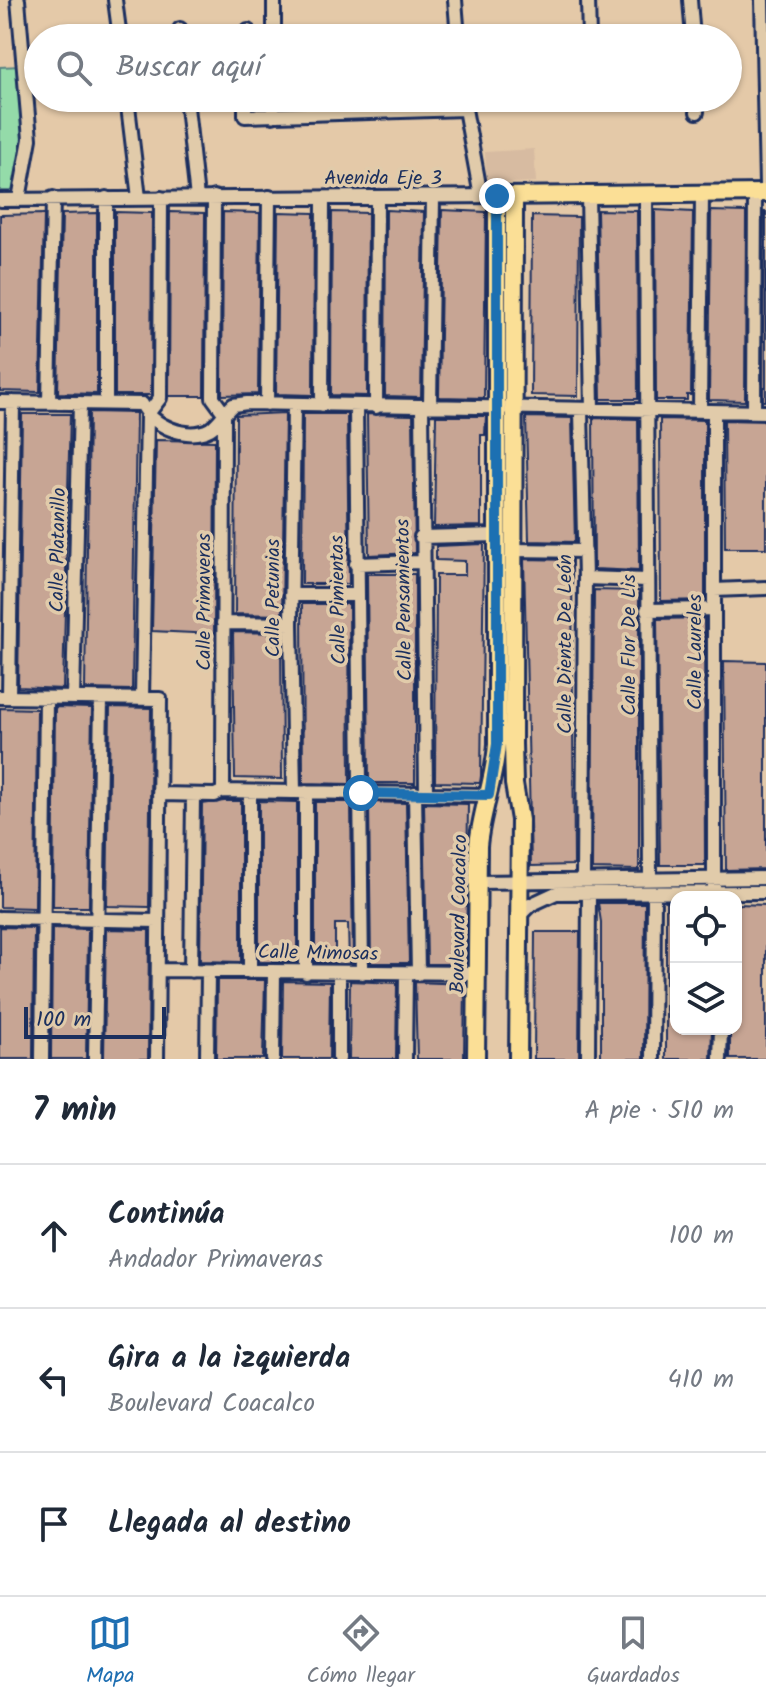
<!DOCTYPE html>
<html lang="es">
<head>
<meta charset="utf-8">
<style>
  body { margin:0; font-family:Kalam,sans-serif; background:#f6f6f7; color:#1f2937 }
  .controls { position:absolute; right:24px; bottom:24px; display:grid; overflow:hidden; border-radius:16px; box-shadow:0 2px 6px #0004 }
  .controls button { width:72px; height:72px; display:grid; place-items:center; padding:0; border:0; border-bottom:2px solid #e0e1e3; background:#fff; color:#1f2937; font:40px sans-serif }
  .scale { position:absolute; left:24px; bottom:20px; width:142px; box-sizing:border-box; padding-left:8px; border:4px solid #1b2f5e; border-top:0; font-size:22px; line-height:28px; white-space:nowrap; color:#1b2f5e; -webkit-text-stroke:6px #e1cbaa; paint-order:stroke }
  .stop { position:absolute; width:24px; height:24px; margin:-18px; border:6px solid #1f6fb2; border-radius:50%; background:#fff }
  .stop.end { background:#1f6fb2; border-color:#fff; box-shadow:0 2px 8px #0008 }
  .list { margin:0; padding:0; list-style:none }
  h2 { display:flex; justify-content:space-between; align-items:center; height:104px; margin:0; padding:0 32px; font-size:34px }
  h2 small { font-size:26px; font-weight:400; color:#747a83 }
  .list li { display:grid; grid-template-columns:52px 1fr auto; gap:24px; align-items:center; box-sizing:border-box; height:144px; padding:0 32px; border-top:2px solid #e0e1e3 }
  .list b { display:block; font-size:30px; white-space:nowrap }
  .list p { margin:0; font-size:26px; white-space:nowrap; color:#747a83 }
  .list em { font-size:26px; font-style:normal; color:#747a83 }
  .icon { flex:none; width:44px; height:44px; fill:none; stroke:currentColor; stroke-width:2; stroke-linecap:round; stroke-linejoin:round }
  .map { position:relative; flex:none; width:766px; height:1059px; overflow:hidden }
  .search { position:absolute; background:#fff; box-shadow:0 2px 6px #0004; left:24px; right:24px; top:24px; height:88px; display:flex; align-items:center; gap:20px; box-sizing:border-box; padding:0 28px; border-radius:44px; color:#747a83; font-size:30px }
  .sheet { height:536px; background:#fff }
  nav { display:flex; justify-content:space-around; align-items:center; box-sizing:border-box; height:112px; border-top:2px solid #e0e1e3; background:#fff; font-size:22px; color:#747a83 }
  nav a { display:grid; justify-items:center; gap:4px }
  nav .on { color:#1f6fb2 }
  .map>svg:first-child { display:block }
  .built { fill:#d7bba1 }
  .green { fill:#94dba9; stroke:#588584; stroke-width:2 }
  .building { fill:#c7a594; stroke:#1b2f5e; stroke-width:2 }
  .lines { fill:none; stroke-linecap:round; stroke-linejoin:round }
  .minor-casing { stroke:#1b2f5e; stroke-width:18 }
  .major-casing { stroke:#1b2f5e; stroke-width:22 }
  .minor { stroke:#e1cbaa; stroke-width:12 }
  .major { stroke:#fbdf96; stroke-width:16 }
  .route { stroke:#1f6fb2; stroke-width:10 }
  .labels { text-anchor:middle; stroke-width:7; stroke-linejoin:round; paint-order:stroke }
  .street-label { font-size:20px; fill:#1b2f5e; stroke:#e1cbaa }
</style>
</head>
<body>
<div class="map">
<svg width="766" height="1059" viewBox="0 0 766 1059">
  <rect width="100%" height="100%" fill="#e4c9a8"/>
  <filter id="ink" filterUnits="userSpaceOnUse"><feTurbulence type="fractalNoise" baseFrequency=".0125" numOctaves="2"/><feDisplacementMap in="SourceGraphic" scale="16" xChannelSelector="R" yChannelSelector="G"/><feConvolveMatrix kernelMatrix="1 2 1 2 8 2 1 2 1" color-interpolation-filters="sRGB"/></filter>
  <g filter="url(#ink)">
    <path class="built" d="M534 149 536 182 487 184 485 152Z"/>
    <path class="green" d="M21 66C24 108 27 150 14 191H0V67Z"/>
    <path class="building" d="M386 210 424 212 421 397 385 396Z
      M442 210 486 212 484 398 439 397Z
      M597 210 637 211 638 399H601Z
      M655 210 693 212 691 395H687V400H656Z
      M711 211 746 212 745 401 709 400Z
      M115 212 152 213 151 395H115Z
      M170 212 205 213 204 396H169Z
      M223 212 260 213 258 394 222 395Z
      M278 212 314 213 313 395 276 394Z
      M332 212 368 213 367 396 331 395Z
      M764 212H766V401H763Z
      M97 213V394L58 393 62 214Z
      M44 214 40 392 0 391V215Z
      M532 216 579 217 578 396 531 395Z
      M89 412 136 413 132 690 85 689Z
      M285 413 282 615 235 614 236 415Z
      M22 414H70L63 689 18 687Z
      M303 414H347L349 584H302Z
      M367 414 413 415 415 553 369 555Z
      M436 416H486L485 435H481V526L434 527Z
      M526 417 572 418 575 542 529 541Z
      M593 418 638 419 639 571 594 569Z
      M660 419 705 420V600L661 601Z
      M724 420 766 421V548H725Z
      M156 440 215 441 214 634 152 631Z
      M484 544 481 776 480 783 435 782 436 575H465V561L436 560V546Z
      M524 559 572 560 574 865 531 866Z
      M367 574H415V783H369Z
      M594 590 639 591V870L592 869Z
      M302 604H349L350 784 303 783Z
      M704 618 705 865H660L657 619Z
      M233 632 281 633 282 779 235 778Z
      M724 661 766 662V869L726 870Z
      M55 707 92 708 89 907H53Z
      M110 707 151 708 149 907 107 906Z
      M0 708 37 709 35 908 0 907Z
      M224 801H241V962L200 961 202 804Z
      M259 801 297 802V962H259Z
      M315 802H351L353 963H349L348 924H335V963L315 962Z
      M369 802 406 803 409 963H371Z
      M424 803 468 804 466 964H427Z
      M666 902H676V1029H712L711 1059H666Z
      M598 903H645L644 1059H601V922Z
      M736 904 766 905V1059H730V1029H736Z
      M0 927 34 928 33 1059H0Z
      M52 928 88 929 86 1059H51Z
      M106 929 149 930 148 1059H104Z
      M535 932H580L579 1059H534Z
      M217 980H265L263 1059H216Z
      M283 981 330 982 329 1059H282Z
      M350 981 397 983 396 1059H349Z
      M415 982 465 984 464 1059H417Z"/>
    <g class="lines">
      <g class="minor-casing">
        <path id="minor" d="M18 0 30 139 19 199
          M115 0 120 38
          M455 0 458 38
          M588 0 589 38
          M690 0 693 38
          M762 0 766 185
          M180 29V38
          M248 38V31
          M274 38V0
          M127 98 139 198
          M186 98 197 198
          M245 98V116L464 109
          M463 98 481 196
          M696 98 697 112
          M273 116V98
          M646 194 650 877
          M588 195 592 409
          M214 197 213 398 224 413
          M0 200 497 196
          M0 402 142 404C152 426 187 441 210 429 218 424 226 411 233 405L247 403 766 412
          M49 402 53 198
          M106 402V198
          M267 404 269 197
          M294 405 291 624 294 792
          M322 405 323 198
          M356 406 362 973
          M422 406 426 794
          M430 406 433 198
          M376 407 377 197
          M581 411 585 578 583 878
          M700 411 702 193
          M754 411 755 193
          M147 415 160 398 161 198
          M421 537 498 535
          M512 550 585 551
          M356 564 421 562
          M585 578 647 580
          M714 590 766 588
          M291 595H356
          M647 610 714 609
          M223 623 291 624
          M0 697 160 699 157 1059
          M9 697 13 402
          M73 698 80 403
          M142 699 147 415
          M223 791 224 413
          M250 792V972
          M306 792V973
          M415 793 418 974
          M159 794 215 795 223 791 489 795
          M477 882 766 878
          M714 892V412
          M518 917 530 905 556 893 766 892
          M0 918 158 921
          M158 970 477 973
          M191 971 193 796
          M42 1059 46 698
          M95 1059 101 699
          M207 1059 208 972
          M273 1059 274 972
          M339 1059V973
          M405 1059 406 974
          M588 1059 589 893
          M653 1059 654 893
          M720 1059 721 1029"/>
      </g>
      <g class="major-casing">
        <path id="major" d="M514 196 513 744 514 784 520 820 518 1059
          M476 1059 478 846C481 811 495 779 497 744V196L766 193"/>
      </g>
      <use href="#minor" class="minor"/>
      <use href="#major" class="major"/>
    </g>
  </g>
  <g class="lines" filter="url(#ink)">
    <path class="route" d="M361 793 489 795 497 744V196"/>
  </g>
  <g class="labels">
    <g class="street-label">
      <text x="383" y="184">Avenida Eje 3</text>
      <text transform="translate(57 550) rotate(-89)" y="7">Calle Platanillo</text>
      <text transform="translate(272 598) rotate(-90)" y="7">Calle Petunias</text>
      <text transform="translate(337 600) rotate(-91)" y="7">Calle Pimientas</text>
      <text transform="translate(403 600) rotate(-91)" y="7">Calle Pensamientos</text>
      <text transform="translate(203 602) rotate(-90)" y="7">Calle Primaveras</text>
      <text transform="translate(564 644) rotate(-90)" y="7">Calle Diente De León</text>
      <text transform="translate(628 645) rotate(-90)" y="7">Calle Flor De Lis</text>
      <text transform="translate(694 652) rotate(-90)" y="7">Calle Laureles</text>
      <text transform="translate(458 914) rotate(-89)" y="7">Boulevard Coacalco</text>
      <text transform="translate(318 952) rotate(1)" y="7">Calle Mimosas</text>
    </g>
  </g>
</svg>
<div class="controls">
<button><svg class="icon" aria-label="locate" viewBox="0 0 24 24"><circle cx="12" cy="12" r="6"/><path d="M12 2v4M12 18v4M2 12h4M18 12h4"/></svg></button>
<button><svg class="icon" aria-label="layers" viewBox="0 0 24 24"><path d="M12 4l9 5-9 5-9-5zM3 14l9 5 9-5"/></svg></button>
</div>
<div class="scale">100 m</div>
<div class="stop" style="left:361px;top:793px"></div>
<div class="stop end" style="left:497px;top:196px"></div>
<div class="search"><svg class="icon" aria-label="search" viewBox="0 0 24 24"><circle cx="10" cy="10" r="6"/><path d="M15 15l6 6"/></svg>Buscar aquí</div>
</div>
<section class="sheet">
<h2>7 min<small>A pie · 510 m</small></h2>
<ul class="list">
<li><svg class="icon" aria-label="ahead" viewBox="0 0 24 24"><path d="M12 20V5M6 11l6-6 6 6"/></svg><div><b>Continúa</b><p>Andador Primaveras</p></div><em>100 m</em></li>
<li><svg class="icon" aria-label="left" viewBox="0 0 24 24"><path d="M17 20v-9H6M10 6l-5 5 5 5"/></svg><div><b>Gira a la izquierda</b><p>Boulevard Coacalco</p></div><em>410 m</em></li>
<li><svg class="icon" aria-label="arrive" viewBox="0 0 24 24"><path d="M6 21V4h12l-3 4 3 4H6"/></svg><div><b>Llegada al destino</b></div></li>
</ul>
</section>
<nav>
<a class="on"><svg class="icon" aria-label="map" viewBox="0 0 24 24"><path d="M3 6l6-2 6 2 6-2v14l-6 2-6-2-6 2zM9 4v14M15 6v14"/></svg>Mapa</a>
<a><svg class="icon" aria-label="directions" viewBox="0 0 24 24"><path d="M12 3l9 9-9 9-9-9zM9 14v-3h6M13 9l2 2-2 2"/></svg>Cómo llegar</a>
<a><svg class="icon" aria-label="saved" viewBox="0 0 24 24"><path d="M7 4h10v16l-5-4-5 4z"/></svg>Guardados</a>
</nav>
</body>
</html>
